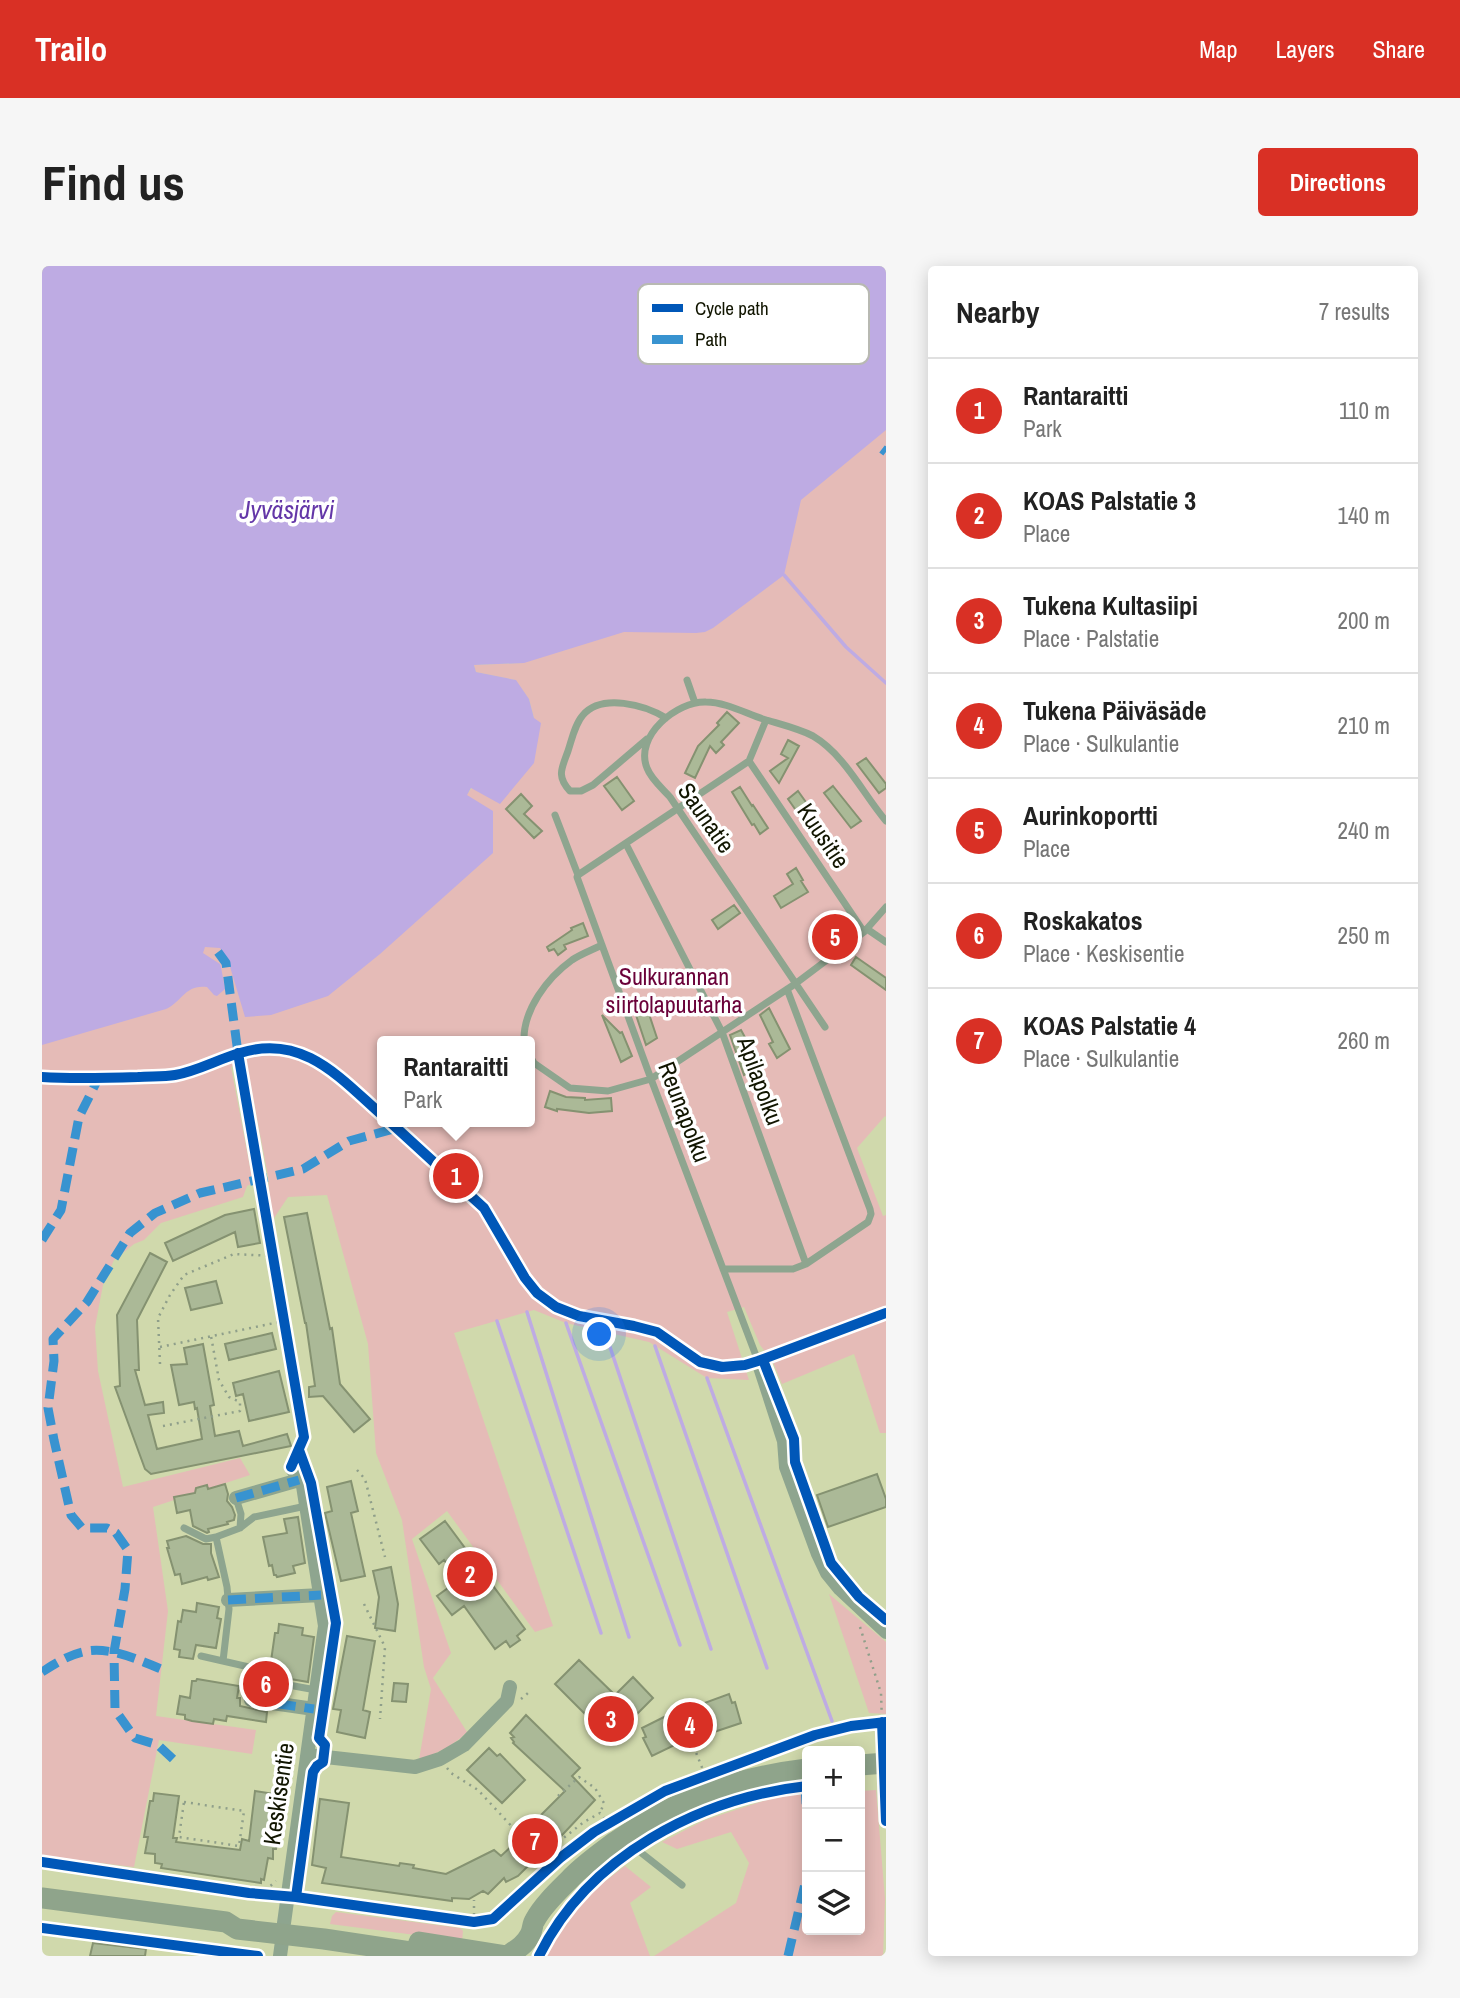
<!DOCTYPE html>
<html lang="en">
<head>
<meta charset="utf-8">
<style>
  body { margin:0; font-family:"Archivo Narrow",sans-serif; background:#f6f6f6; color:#222 }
  .controls { position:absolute; right:21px; bottom:21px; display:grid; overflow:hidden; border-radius:7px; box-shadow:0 4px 18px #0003 }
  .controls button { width:63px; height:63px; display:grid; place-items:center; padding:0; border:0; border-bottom:2px solid #e0e0e0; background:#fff; color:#222; font:35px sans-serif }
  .you { position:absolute; left:558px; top:1069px; width:24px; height:24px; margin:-18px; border:5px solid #fff; border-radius:50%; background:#1a73e8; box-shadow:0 0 0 10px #1a73e833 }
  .badge { display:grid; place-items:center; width:46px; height:46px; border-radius:50%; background:#d93025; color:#fff; font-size:23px; font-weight:700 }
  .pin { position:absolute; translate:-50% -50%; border:4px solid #fff; box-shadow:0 2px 7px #0006 }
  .popup { position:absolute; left:335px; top:770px; width:158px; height:91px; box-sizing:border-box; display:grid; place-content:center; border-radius:7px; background:#fff; filter:drop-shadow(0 2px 5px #0005); font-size:23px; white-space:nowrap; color:#767676 }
  .popup b { font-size:26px; color:#222 }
  .popup::after { content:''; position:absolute; left:50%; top:100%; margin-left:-14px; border:14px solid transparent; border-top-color:#fff }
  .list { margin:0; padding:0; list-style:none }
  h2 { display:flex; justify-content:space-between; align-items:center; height:91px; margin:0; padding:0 28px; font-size:30px }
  h2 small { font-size:23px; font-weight:400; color:#767676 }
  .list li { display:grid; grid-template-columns:46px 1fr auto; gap:21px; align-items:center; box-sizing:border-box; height:105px; padding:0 28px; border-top:2px solid #e0e0e0 }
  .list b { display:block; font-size:26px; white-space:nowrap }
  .list p { margin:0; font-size:23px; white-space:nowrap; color:#767676 }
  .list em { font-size:23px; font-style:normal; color:#767676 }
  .icon { flex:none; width:38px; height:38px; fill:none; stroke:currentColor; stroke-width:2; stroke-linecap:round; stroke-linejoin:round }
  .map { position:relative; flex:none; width:844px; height:1690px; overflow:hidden; border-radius:7px }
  header { display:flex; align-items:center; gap:42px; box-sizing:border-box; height:98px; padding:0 35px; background:#d93025; color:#fff }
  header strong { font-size:33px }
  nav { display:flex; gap:38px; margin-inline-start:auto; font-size:24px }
  .intro { display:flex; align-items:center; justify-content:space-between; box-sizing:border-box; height:168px; padding:0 42px }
  h1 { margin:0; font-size:49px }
  .button { padding:18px 32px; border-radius:7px; background:#d93025; color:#fff; font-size:24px; font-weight:700 }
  main { display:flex; gap:42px; padding:0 42px }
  aside { flex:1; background:#fff; border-radius:7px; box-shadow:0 4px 18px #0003 }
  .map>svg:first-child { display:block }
  .green { fill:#e5bbb7; fill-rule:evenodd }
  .water { fill:#beabe3 }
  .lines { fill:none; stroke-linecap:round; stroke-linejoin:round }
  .stream { stroke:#beabe3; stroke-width:3.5 }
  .building { fill:#abb997; stroke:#859271; stroke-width:2 }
  .path { stroke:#8f9f8a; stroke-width:2.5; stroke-dasharray:2 5; stroke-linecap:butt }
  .service { stroke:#8ea58f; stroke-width:7 }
  .minor { stroke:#8ea58f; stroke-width:14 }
  .secondary { stroke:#8fa48b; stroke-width:21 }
  .quiet { stroke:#3893d0; stroke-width:9; stroke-dasharray:18 9; stroke-linecap:butt }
  .cycleway-casing { stroke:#fff; stroke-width:15 }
  .cycleway { stroke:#0057b8; stroke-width:10 }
  .labels { text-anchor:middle; stroke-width:7; stroke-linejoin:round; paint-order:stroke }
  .street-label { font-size:24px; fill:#111500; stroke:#fff }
  .park-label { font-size:24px; fill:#6a0139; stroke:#fff }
  .water-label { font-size:26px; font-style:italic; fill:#6437a8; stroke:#fff }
  .key { fill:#fff; stroke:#b8b9b2; stroke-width:2 }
  .key-label { font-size:19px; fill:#111500 }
</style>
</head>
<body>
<header>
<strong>Trailo</strong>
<nav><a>Map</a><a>Layers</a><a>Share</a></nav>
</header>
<div class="intro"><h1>Find us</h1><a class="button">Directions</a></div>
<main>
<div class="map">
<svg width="844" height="1690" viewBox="0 0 844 1690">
  <rect width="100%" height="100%" fill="#d0d9ac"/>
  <path class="green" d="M844 24V851L843 850 815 882 841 950 844 949V1167H838L812 1088 740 1118 731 1096 718 1079 702 1041 685 1046 707 1114 665 1112 607 1076 524 1057 492 1044 412 1067 511 1360 493 1366 405 1245 370 1273 409 1387 391 1412 425 1466C411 1480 395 1487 377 1494L389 1423 382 1401 360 1254 334 1187 326 1078 285 929 246 931 230 955 226 910 204 795 189 801 211 917 205 920 201 931 119 957 102 974 92 978 72 994 61 1019 53 1061 56 1105 81 1221 198 1192 208 1209 111 1241 126 1345 114 1450 214 1464 210 1488 117 1474 92 1601 0 1590V656L425 528 492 452 487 433 473 414 434 406 432 399 481 397ZM340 775H488V856H340Z
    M787 1328 844 1376V1448L827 1447Z
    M834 1524 843 1633 841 1690H612L694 1637 707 1597 689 1566 635 1583 620 1576 663 1554 737 1530 765 1528V1664H818V1525Z
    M583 1600 609 1621 588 1637 608 1690H503L523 1655 545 1629Z
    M294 1646 418 1662 421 1665 420 1675 288 1658 290 1650Z"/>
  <path class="water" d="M0 0H844V164L759 234 742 309 671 362 663 366 654 367 582 366 482 397 432 399 434 406 474 414 487 433 492 452 499 457 492 497 458 538 429 522 425 529 451 545V587L338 688 286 730 229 749 203 751 186 694 178 682 163 681 161 687 178 698 179 701 183 723 175 730 172 729 165 721C143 718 140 736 124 743L0 779Z"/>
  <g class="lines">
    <path class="stream" d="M742 309 804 381 844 417
      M485 1046 587 1371
      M455 1055 559 1367
      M524 1057 638 1379
      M563 1066 669 1383
      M613 1080 725 1402
      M665 1112 790 1455"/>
  </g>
  <path class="building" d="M685 446 697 457 679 476 682 479 674 487 668 480 653 512 643 507 656 480 677 459 675 457Z
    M746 474 757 480 737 517 728 505 746 492 739 488Z
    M824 492 844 518V522L837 527 815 498Z
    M575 511 592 535 580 544 562 520Z
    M791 520 819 555 809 562 782 527Z
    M698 521 710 540 711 539 726 562 718 568 712 558 710 559 690 526Z
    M756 525 783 563 781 565 801 590 791 597 746 533Z
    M479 528 490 540 482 548 500 565 492 572 464 543Z
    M754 602 761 614 759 615 766 626 739 642 732 630 751 618 745 608Z
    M692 639 698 647 676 663 670 654Z
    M541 657 546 670 522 679 524 683 516 689 512 683 507 685 505 681 530 664 529 662Z
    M814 691 844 712V724L809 699Z
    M604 739 615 772 604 779 592 743Z
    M727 742 748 783 735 792 727 778 731 776 718 749Z
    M560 749 578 767 580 766 590 790 579 796Z
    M699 764 705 775 700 777 712 800V804L702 809 688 769Z
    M508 825 524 831 543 832V834L569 832 570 845 547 847 515 843V845L503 841Z
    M212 943 218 977 196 981 193 966 131 995 123 977 183 949Z
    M265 947 288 1063 290 1062 298 1118 328 1153 312 1166 281 1130 267 1131V1121L273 1120 264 1057H263L242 951Z
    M108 987 125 996 95 1054 97 1104H93L103 1139 121 1136 122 1147 106 1149 115 1183 160 1173 155 1142 153 1143 152 1136 137 1139 129 1099 145 1098 142 1082 161 1078 172 1139 168 1140 173 1170 197 1165 201 1180 245 1168 249 1180 109 1208 103 1203 73 1121 78 1120 75 1049Z
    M174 1015 180 1037 149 1044 143 1022Z
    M230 1067 234 1083 187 1094 183 1078Z
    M237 1105 247 1146 207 1155 201 1128 194 1130 191 1117Z
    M835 1208 844 1233V1241L786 1261 775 1229Z
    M309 1215 316 1245 309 1247 323 1310 299 1315 283 1247 290 1245 285 1221Z
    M183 1218 186 1228 185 1235 190 1241 193 1249 192 1254 185 1256 186 1258 166 1263 167 1266 165 1267 151 1260 148 1244 135 1247 132 1231 153 1227 154 1222 165 1219 166 1223Z
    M256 1251 263 1297 251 1300 253 1307 235 1311 234 1309H232L230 1299 227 1300 221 1271 245 1267 242 1253Z
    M403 1255 483 1363 475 1370 478 1374 468 1381 464 1375 453 1383 422 1340 410 1349 395 1330 417 1314 402 1294 397 1298 378 1273Z
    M144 1270 161 1278H169V1287L177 1311 166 1314 165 1311 140 1318 138 1308 133 1309 125 1282H127L125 1275Z
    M349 1301 356 1338 353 1365 333 1362 337 1331 331 1305Z
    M155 1337 177 1341 175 1352 179 1353 174 1382 154 1379 151 1393 137 1391 138 1384 132 1383 136 1355 139 1356 141 1344 154 1346Z
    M237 1358 261 1362 260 1369 272 1371 266 1416 243 1412 228 1402 233 1367H236Z
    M305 1370 333 1375 321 1444 328 1446 323 1472 295 1466 299 1444 291 1443Z
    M537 1394 573 1429 591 1411 611 1432 569 1474 513 1418Z
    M155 1413 197 1420 195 1432H198V1440L225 1446 224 1456 185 1450 184 1455 172 1453 171 1458 150 1455 143 1453V1449L135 1448 138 1430 148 1432 150 1415H154Z
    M352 1417 366 1418 364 1436 350 1435Z
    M687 1428 690 1437 693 1436 699 1457 654 1472 649 1471 610 1490 601 1472 604 1471 600 1462 648 1438 649 1442Z
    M484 1449 538 1502 530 1510 553 1534 508 1582 505 1581 476 1610 464 1616 462 1612 446 1628 441 1625 427 1633 410 1632V1635L280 1617 284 1602 270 1599 278 1533 307 1537 299 1591 357 1600 358 1597 372 1599 371 1602 404 1608 452 1584 459 1590 474 1576 470 1573 480 1562 483 1565 523 1525 471 1477 472 1476 469 1472 472 1471 468 1467Z
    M447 1482 455 1490 458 1488 483 1514 460 1537 425 1504Z
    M213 1525 239 1529 238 1537 241 1538 234 1583H231V1593L226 1592 222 1614 219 1613V1617L119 1602 120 1598 113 1597V1588L103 1587 106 1571H102L108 1535H111L112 1527 137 1530 131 1572H135L134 1576 198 1584 200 1573 207 1575Z
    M51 1677 104 1683 103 1690H48Z"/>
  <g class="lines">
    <path class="path" d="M118 1081 242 1055
      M118 1098 116 1052 128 1029 142 1009 192 988 231 990
      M121 1160 198 1145V1136L187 1131 177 1114 169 1070
      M315 1204 323 1213 343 1291
      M322 1338 343 1381 338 1453
      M818 1361 839 1427 840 1456
      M479 1433 486 1427
      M649 1474 663 1509
      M405 1502 409 1507 436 1524 474 1565
      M516 1530 537 1511 553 1522 562 1537 558 1547
      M142 1536 202 1545 197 1580 137 1571Z
      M511 1580 542 1556 558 1547 566 1557
      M218 1629 234 1615
      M432 1656V1634"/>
    <path class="service" d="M645 414 653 437
      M605 473 551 519 539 525H528C514 510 520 502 526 485 530 473 533 458 541 449 560 427 603 439 624 452
      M707 495 822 666
      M513 549 536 609 535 611 609 813 716 1095
      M584 578 680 766 764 998
      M536 609 707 495 724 454
      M825 663 844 676
      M783 761 628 531C620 522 609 513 605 502 592 470 635 435 664 436 683 436 703 447 721 453 737 458 755 462 771 470 803 489 821 528 844 555
      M482 775C481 744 505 712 530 694 539 688 550 684 560 679
      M488 790 492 797 528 822 566 825 609 813 753 718 822 666 844 641
      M681 1003H751L764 998 826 956 829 948 828 943 745 723
      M194 1232 199 1248 198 1262
      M142 1262 164 1273 174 1271 185 1321 187 1343 181 1395
      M174 1271 198 1262 212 1251 264 1240
      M159 1390 220 1404 241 1418 274 1424
      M209 1434 212 1402
      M583 1574 640 1619"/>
    <path class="minor" d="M716 1095 742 1175 744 1201 776 1288 785 1307 798 1323 844 1366
      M194 1232 257 1214
      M186 1334 279 1329
      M209 1434 272 1443
      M266 1489 373 1501 398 1493 422 1479 465 1435 468 1421
      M242 1657 283 1360 261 1220 249 1201
      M238 1690 241 1668"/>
    <path class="secondary" d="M818 1499 844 1497
      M0 1632 184 1656 195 1663 282 1673 395 1690
      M377 1676 465 1690
      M465 1690C474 1684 483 1679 488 1669 491 1664 490 1658 493 1654 501 1639 516 1625 528 1613 541 1599 557 1588 573 1576 634 1533 691 1512 765 1503"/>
    <path class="quiet" d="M840 183 844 186
      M176 686 184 697 196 787
      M0 974 19 944 37 851 56 813
      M194 1232 257 1214
      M186 1334 279 1329
      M0 1406C14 1397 28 1388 45 1385 69 1381 97 1394 119 1403
      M209 1434 272 1443
      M131 1493 116 1479 93 1472 73 1444 72 1386 83 1323 86 1284 74 1267 65 1262H40L29 1249 12 1174 6 1142 12 1095 11 1073 45 1036 88 967 113 947 158 927 261 903 307 875 355 862
      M763 1520 765 1551
      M746 1690 765 1609"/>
    <g class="cycleway-casing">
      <path id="cycleway" d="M196 787 262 1171 249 1201
        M0 811C32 813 64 812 96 811 108 810 121 811 133 809 156 805 176 793 198 787 261 767 298 812 340 849
        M348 856 442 942 483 1012 495 1027 514 1041 537 1050 592 1060 615 1066 658 1096 680 1101 703 1099 716 1095 844 1047
        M721 1094 752 1173 753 1196 789 1297 817 1331 844 1354
        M840 1456 844 1555
        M0 1596 207 1627 254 1631 432 1656 451 1653 518 1592 552 1566 623 1525 773 1469 809 1460 844 1456
        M254 1631 271 1506 275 1500 281 1496 283 1479 277 1472 294 1357 269 1217 257 1184
        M0 1662 216 1690
        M497 1690C546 1590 658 1532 765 1520"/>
    </g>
    <use href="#cycleway" class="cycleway"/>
  </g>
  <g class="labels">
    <g class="street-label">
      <text transform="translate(664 552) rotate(55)" y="8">Saunatie</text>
      <text transform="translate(781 570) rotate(56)" y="8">Kuusitie</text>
      <text transform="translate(718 815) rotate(70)" y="8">Apilapolku</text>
      <text transform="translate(642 846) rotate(69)" y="8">Reunapolku</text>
      <text transform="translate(237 1528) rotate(-82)" y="8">Keskisentie</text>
    </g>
    <g class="park-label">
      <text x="632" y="719">Sulkurannan<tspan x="632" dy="28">siirtolapuutarha</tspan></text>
    </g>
    <g class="water-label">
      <text x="245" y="253">Jyväsjärvi</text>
    </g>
  </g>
  <rect x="596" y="18" width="231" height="80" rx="10" class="key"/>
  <rect x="610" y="38" width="31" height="8" fill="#0057b8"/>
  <rect x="610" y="69" width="31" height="9" fill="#3893d0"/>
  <g class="key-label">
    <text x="653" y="49">Cycle path</text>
    <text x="653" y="80">Path</text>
  </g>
</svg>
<div class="controls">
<button>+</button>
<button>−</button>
<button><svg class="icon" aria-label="layers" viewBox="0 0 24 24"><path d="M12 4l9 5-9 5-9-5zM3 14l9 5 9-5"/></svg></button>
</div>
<div class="you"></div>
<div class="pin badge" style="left:414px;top:910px">1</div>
<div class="popup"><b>Rantaraitti</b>Park</div>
<div class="pin badge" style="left:428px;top:1308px">2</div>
<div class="pin badge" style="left:569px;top:1453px">3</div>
<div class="pin badge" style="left:648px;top:1459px">4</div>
<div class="pin badge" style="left:793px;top:671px">5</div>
<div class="pin badge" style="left:224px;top:1418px">6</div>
<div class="pin badge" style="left:493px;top:1575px">7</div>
</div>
<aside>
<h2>Nearby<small>7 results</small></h2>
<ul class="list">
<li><span class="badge">1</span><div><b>Rantaraitti</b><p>Park</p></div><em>110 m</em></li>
<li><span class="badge">2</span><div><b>KOAS Palstatie 3</b><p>Place</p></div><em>140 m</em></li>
<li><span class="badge">3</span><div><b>Tukena Kultasiipi</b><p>Place · Palstatie</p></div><em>200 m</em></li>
<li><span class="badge">4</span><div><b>Tukena Päiväsäde</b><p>Place · Sulkulantie</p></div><em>210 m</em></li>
<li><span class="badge">5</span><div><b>Aurinkoportti</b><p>Place</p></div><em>240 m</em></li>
<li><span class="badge">6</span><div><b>Roskakatos</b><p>Place · Keskisentie</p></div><em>250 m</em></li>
<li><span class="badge">7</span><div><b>KOAS Palstatie 4</b><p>Place · Sulkulantie</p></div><em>260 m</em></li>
</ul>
</aside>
</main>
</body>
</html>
